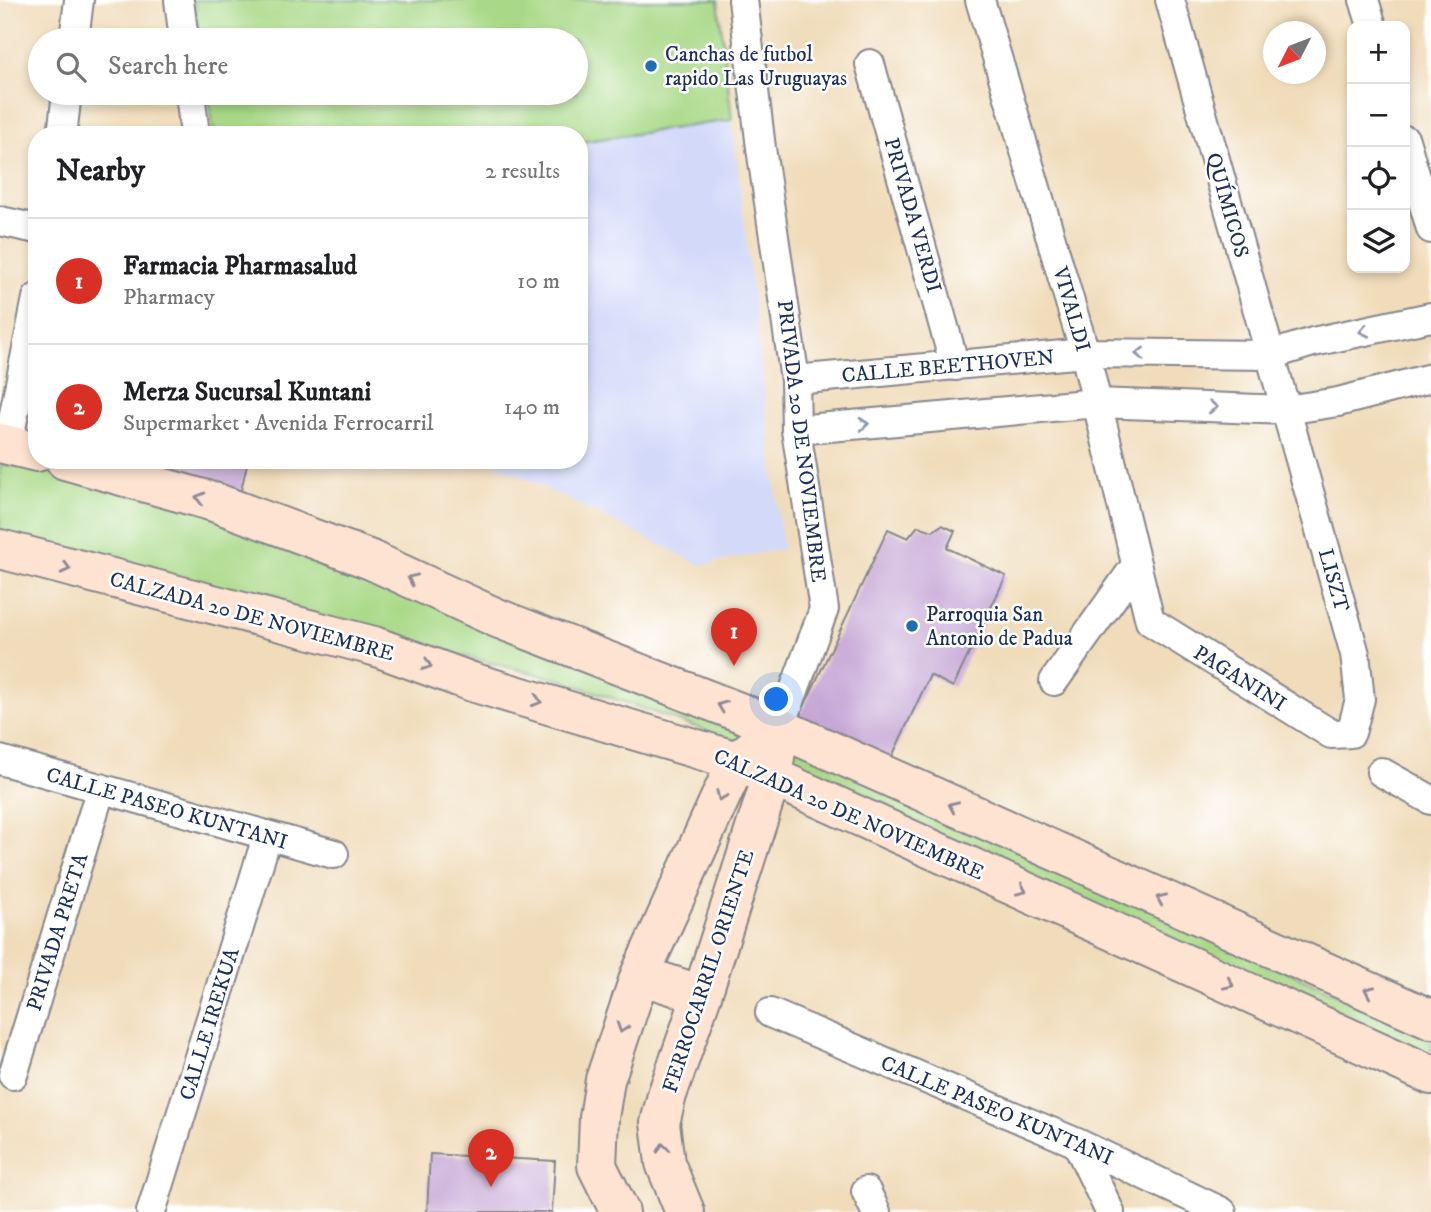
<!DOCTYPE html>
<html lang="en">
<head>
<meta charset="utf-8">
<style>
  body { margin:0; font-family:"IM FELL DW Pica",serif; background:#f6f6f6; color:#202124 }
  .controls { position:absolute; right:21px; top:21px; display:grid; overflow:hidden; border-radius:14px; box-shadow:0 4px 10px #0003 }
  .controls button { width:63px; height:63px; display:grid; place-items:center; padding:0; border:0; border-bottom:2px solid #e0e0e0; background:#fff; color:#202124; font:35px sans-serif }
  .compass { position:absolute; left:1263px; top:21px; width:63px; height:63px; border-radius:50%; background:#fff; box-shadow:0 4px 10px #0003; rotate:228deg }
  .you { position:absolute; left:777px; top:700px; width:24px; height:24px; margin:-18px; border:5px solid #fff; border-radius:50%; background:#1a73e8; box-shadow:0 0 0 10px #1a73e833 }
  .badge { display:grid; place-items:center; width:46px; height:46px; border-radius:50%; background:#d93025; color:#fff; font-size:23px; font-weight:700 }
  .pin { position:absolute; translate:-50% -58px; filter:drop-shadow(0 2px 4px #0008) }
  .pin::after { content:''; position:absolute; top:37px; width:24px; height:21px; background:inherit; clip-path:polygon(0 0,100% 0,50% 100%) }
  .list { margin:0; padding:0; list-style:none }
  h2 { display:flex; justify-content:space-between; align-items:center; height:91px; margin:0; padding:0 28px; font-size:30px }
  h2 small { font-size:23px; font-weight:400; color:#757577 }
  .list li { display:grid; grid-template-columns:46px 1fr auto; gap:21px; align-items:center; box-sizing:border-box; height:126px; padding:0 28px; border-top:2px solid #e0e0e0 }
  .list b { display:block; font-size:26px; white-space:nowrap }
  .list p { margin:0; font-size:23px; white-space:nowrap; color:#757577 }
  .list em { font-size:23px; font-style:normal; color:#757577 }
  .icon { flex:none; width:38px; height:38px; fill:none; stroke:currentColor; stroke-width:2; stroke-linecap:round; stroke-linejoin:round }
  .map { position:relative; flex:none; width:1431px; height:1212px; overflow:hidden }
  .search { position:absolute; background:#fff; box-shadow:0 4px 10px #0003; left:28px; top:28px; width:560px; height:77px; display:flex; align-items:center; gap:18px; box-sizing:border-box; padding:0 24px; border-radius:38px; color:#757577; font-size:26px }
  .panel { position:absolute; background:#fff; box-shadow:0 4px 10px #0003; left:28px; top:126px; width:560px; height:343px; border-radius:28px }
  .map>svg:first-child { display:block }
  .built { fill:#d3d9f9 }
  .green { fill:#a9d987; stroke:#628472; stroke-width:2 }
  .building { fill:#c6a7d6 }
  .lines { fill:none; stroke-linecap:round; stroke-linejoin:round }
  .street-casing { stroke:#86868c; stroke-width:32 }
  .secondary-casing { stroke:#86868c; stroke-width:42 }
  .street { stroke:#fff; stroke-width:28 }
  .secondary { stroke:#fee3d2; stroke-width:38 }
  .oneway { stroke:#8d97ae }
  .oneway2 { stroke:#8c8998 }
  .poi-dot { fill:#1f6fb2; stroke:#fff; stroke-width:2.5 }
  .labels { text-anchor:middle; stroke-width:5; stroke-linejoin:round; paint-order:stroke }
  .poi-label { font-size:21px; fill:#1b2f5e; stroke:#fff; text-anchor:start }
  .street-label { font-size:21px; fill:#1b2f5e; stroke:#fff }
</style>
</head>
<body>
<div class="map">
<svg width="1431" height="1212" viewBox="0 0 1431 1212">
  <rect width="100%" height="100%" fill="#fff"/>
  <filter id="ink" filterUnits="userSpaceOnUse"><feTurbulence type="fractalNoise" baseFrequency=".0143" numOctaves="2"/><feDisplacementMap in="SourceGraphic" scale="14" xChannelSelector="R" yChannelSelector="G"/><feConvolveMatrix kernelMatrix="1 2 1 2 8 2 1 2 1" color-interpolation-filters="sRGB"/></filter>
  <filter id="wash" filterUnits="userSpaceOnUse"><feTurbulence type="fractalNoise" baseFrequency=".00686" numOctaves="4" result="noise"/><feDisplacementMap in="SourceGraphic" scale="28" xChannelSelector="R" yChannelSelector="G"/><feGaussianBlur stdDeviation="1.57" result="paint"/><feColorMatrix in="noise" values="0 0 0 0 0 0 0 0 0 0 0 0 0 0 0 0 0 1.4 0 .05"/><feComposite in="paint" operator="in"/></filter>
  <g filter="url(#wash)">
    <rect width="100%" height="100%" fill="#f0dcba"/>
    <path class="built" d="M732 120 783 549 701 565 488 460H579V142Z"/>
    <path class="green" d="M194 0H718L732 120 579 142V135H214L208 93H576V40H200Z
      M0 465 35 466 251 521 748 734 739 742 558 679 305 618 0 537Z
      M800 746 1431 1038V1065L788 769 786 752Z"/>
    <g id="blocks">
      <path class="building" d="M164 460H248L240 495 162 467Z
        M942 525 955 531 947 548 1006 576 953 687 930 675 890 761 799 717 888 529 908 538 918 526 933 531Z
        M430 1154 555 1161 552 1212H427Z"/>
    </g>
  </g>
  <g filter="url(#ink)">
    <use href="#blocks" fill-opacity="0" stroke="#86868c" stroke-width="2"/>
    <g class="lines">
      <g class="street-casing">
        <path id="street" d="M179 0 184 40
          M743 0 761 148 795 380 796 430 824 609 780 728
          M980 0 1085 353 1150 621 1331 734 1351 733 1360 699 1355 654 1170 0
          M1364 0 1372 26
          M74 40 79 0
          M870 64 955 366
          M190 93 195 135
          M62 135 67 93
          M1405 140 1431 229
          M0 221 37 229
          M795 380 1085 353 1271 355 1313 342 1431 317
          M796 430 1097 403 1286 410 1338 402 1431 378
          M8 444 37 298
          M1054 681 1136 565
          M0 760 334 854
          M1381 772 1431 800
          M770 1013 1077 1143 1222 1212
          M13 1075 101 788
          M1077 1143 1110 1212
          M866 1191 876 1212
          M151 1212 267 837"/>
      </g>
      <g class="secondary-casing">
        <path id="secondary" d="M0 443 37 452
          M65 460 214 502 371 560 497 618 780 728 1431 1019
          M0 549 374 646 472 682 737 761 1431 1075
          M640 975 702 995
          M620 1212 597 1166 599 1118 605 1080 640 975 737 761 756 746
          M685 1212 665 1163 660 1123 667 1095 702 995 772 776 776 751"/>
      </g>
      <use href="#street" class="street"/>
      <use href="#secondary" class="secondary"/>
    </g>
    <defs><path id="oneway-chevron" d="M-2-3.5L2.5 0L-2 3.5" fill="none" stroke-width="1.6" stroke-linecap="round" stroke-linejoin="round" transform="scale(1.75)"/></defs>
    <g class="oneway">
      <use href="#oneway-chevron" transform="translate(1364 331) rotate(168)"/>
      <use href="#oneway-chevron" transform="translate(1140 354) rotate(-179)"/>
      <use href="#oneway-chevron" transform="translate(1213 407) rotate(2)"/>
      <use href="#oneway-chevron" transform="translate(864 424) rotate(-5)"/>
    </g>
    <g class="oneway2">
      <use href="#oneway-chevron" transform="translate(200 498) rotate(-165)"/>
      <use href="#oneway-chevron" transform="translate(66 568) rotate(14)"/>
      <use href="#oneway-chevron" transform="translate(412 579) rotate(-155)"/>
      <use href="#oneway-chevron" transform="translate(427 665) rotate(20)"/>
      <use href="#oneway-chevron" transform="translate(537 701) rotate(17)"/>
      <use href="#oneway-chevron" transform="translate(722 706) rotate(-159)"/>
      <use href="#oneway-chevron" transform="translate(721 796) rotate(114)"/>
      <use href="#oneway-chevron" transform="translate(953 806) rotate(-156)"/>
      <use href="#oneway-chevron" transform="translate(1022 890) rotate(24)"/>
      <use href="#oneway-chevron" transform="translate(1161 899) rotate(-156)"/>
      <use href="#oneway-chevron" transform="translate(1229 984) rotate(24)"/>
      <use href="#oneway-chevron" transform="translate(1369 991) rotate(-156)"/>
      <use href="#oneway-chevron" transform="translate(622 1028) rotate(109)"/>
      <use href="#oneway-chevron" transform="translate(663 1148) rotate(-98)"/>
    </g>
  </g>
  <g class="poi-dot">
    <circle cx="651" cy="66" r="7"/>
    <circle cx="912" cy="626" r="7"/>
  </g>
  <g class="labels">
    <g class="poi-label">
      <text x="665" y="61">Canchas de futbol<tspan x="665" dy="24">rapido Las Uruguayas</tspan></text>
      <text x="926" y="621">Parroquia San<tspan x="926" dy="24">Antonio de Padua</tspan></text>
    </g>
    <g class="street-label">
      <text transform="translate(1228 205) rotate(74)" y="7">QUÍMICOS</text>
      <text transform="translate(913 215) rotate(74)" y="7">PRIVADA VERDI</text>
      <text transform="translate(1072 309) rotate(74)" y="7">VIVALDI</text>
      <text transform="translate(948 366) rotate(-5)" y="7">CALLE BEETHOVEN</text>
      <text transform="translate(802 441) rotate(83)" y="7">PRIVADA 20 DE NOVIEMBRE</text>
      <text transform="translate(1334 580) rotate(74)" y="7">LISZT</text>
      <text transform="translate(252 616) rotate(15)" y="7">CALZADA 20 DE NOVIEMBRE</text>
      <text transform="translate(1240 678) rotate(32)" y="7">PAGANINI</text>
      <text transform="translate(167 808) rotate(16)" y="7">CALLE PASEO KUNTANI</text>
      <text transform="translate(849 814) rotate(24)" y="7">CALZADA 20 DE NOVIEMBRE</text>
      <text transform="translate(57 932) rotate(-73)" y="7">PRIVADA PRETA</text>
      <text transform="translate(708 971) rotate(-72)" y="7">FERROCARRIL ORIENTE</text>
      <text transform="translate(209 1024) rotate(-73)" y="7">CALLE IREKUA</text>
      <text transform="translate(997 1110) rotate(23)" y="7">CALLE PASEO KUNTANI</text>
    </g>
  </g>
</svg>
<div class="controls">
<button>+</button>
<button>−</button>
<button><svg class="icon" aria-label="locate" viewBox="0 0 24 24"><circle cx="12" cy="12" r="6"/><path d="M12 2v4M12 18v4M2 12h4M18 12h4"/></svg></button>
<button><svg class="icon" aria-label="layers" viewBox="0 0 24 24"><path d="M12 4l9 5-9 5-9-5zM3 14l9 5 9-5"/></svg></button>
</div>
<svg class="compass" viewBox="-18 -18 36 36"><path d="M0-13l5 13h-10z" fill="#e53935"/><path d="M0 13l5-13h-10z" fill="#757577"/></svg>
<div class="you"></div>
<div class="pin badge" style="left:734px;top:666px">1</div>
<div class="pin badge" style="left:491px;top:1187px">2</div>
<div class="search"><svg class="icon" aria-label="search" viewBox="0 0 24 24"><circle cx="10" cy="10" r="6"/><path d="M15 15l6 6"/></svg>Search here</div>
<section class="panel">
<h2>Nearby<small>2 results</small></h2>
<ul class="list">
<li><span class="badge">1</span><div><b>Farmacia Pharmasalud</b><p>Pharmacy</p></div><em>10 m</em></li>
<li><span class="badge">2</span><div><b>Merza Sucursal Kuntani</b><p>Supermarket · Avenida Ferrocarril</p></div><em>140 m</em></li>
</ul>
</section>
</div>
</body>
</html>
